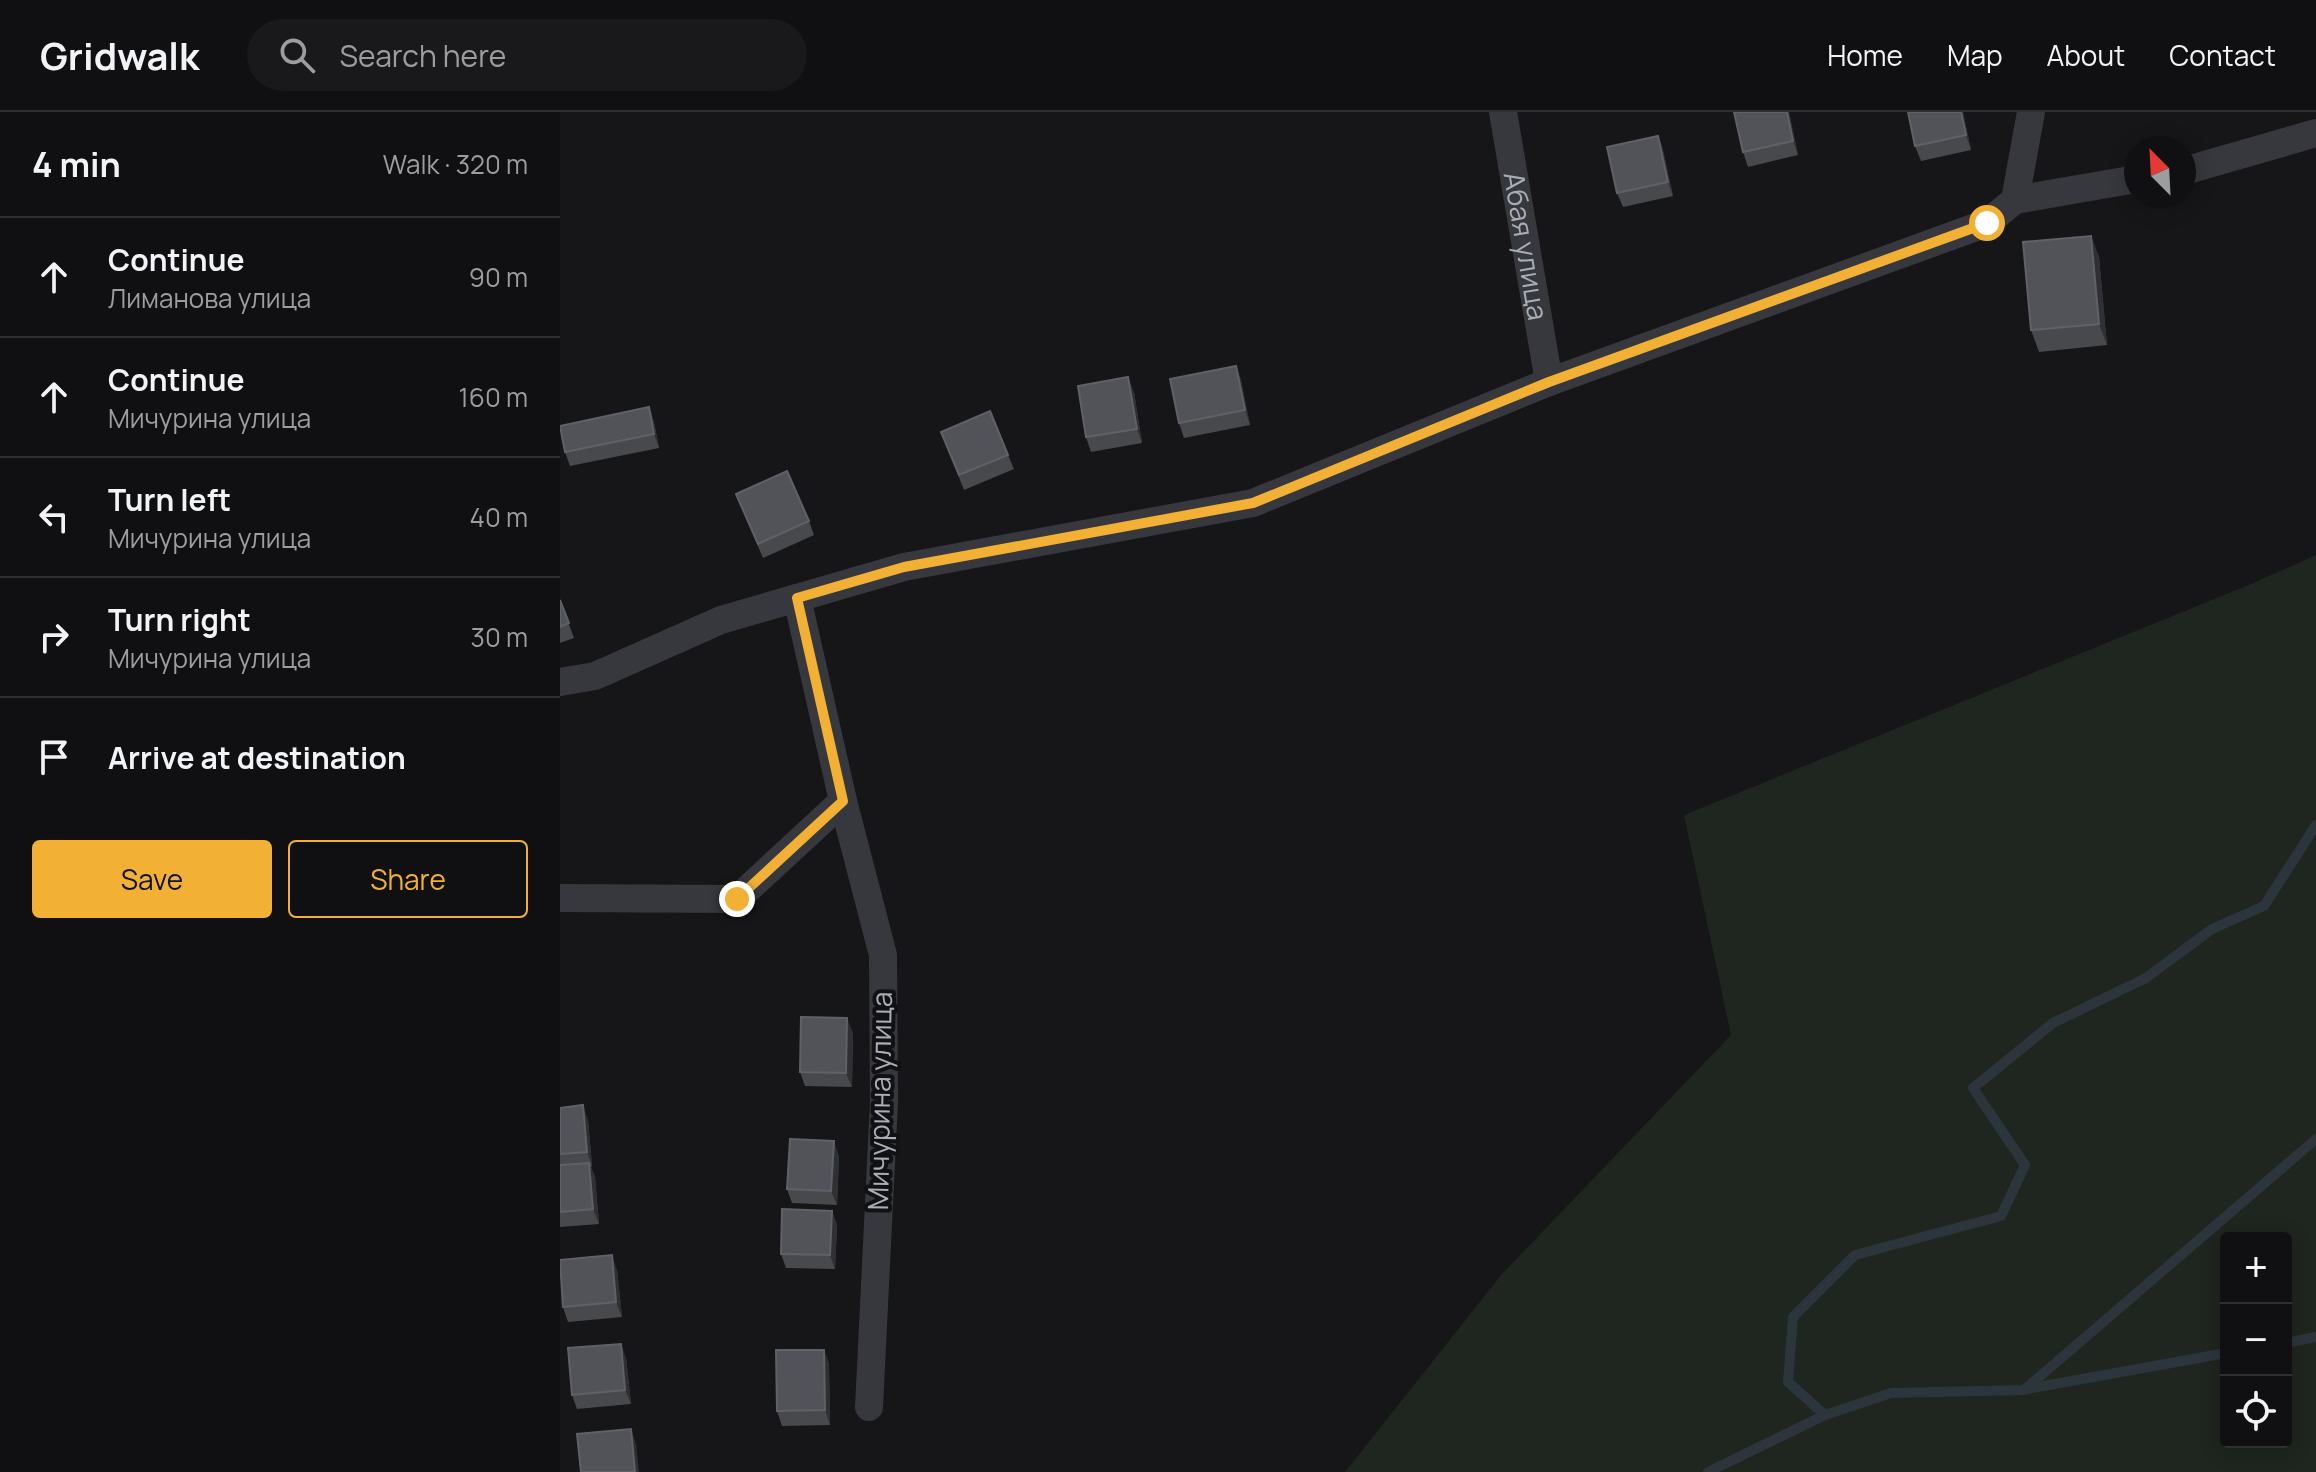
<!DOCTYPE html>
<html lang="en">
<head>
<meta charset="utf-8">
<style>
  body { margin:0; font-family:Manrope,sans-serif; background:#19191b; color:#f1f3f6 }
  .controls { position:absolute; right:24px; bottom:24px; display:grid; overflow:hidden; border-radius:8px; box-shadow:0 4px 20px #0003 }
  .controls button { width:72px; height:72px; display:grid; place-items:center; padding:0; border:0; border-bottom:2px solid #303032; background:#101012; color:#f1f3f6; font:40px sans-serif }
  .compass { position:absolute; left:1564px; top:24px; width:72px; height:72px; border-radius:50%; background:#101012; box-shadow:0 4px 20px #0003; rotate:336deg }
  .stop { position:absolute; width:24px; height:24px; margin:-18px; border:6px solid #f2b134; border-radius:50%; background:#fff }
  .stop.end { background:#f2b134; border-color:#fff; box-shadow:0 2px 8px #0008 }
  .list { margin:0; padding:0; list-style:none }
  h2 { display:flex; justify-content:space-between; align-items:center; height:104px; margin:0; padding:0 32px; font-size:34px }
  h2 small { font-size:26px; font-weight:400; color:#9c9d9f }
  .list li { display:grid; grid-template-columns:52px 1fr auto; gap:24px; align-items:center; box-sizing:border-box; height:120px; padding:0 32px; border-top:2px solid #303032 }
  .list b { display:block; font-size:30px; white-space:nowrap }
  .list p { margin:0; font-size:26px; white-space:nowrap; color:#9c9d9f }
  .list em { font-size:26px; font-style:normal; color:#9c9d9f }
  .actions { display:flex; gap:16px; padding:24px 32px }
  .actions a { flex:1; padding:18px 0; border:2px solid #f2b134; border-radius:8px; text-align:center; font-size:28px; color:#f2b134 }
  .actions .main { background:#f2b134; color:#111 }
  .icon { flex:none; width:44px; height:44px; fill:none; stroke:currentColor; stroke-width:2; stroke-linecap:round; stroke-linejoin:round }
  .map { position:relative; flex:none; width:1756px; height:1360px; overflow:hidden }
  header { display:flex; align-items:center; gap:48px; box-sizing:border-box; height:112px; padding:0 40px; background:#101012; border-bottom:2px solid #303032 }
  header strong { font-size:38px }
  nav { display:flex; gap:44px; margin-inline-start:auto; font-size:28px }
  .search { width:560px; height:72px; background:#19191b; display:flex; align-items:center; gap:20px; box-sizing:border-box; padding:0 28px; border-radius:44px; color:#9c9d9f; font-size:30px }
  main { display:flex }
  aside { flex:1; background:#101012 }
  .map>svg:first-child { display:block }
  .green { fill:#1e261f; fill-rule:evenodd }
  .lines { fill:none; stroke-linecap:round; stroke-linejoin:round }
  .stream { stroke:#2c353c; stroke-width:10 }
  .minor { stroke:#37383d; stroke-width:28 }
  .wall { fill:#47494d }
  .shaded-wall { fill:#2f3033 }
  .building { fill:#525359; stroke:#5f6168; stroke-width:2 }
  .route { stroke:#f2b134; stroke-width:10 }
  .labels { text-anchor:middle; stroke-width:8; stroke-linejoin:round; paint-order:stroke }
  .street-label { font-size:28px; fill:#a8adb8; stroke:#111113 }
</style>
</head>
<body>
<header>
<strong>Gridwalk</strong>
<div class="search"><svg class="icon" aria-label="search" viewBox="0 0 24 24"><circle cx="10" cy="10" r="6"/><path d="M15 15l6 6"/></svg>Search here</div>
<nav><a>Home</a><a>Map</a><a>About</a><a>Contact</a></nav>
</header>
<main>
<aside>
<h2>4 min<small>Walk · 320 m</small></h2>
<ul class="list">
<li><svg class="icon" aria-label="ahead" viewBox="0 0 24 24"><path d="M12 20V5M6 11l6-6 6 6"/></svg><div><b>Continue</b><p>Лиманова улица</p></div><em>90 m</em></li>
<li><svg class="icon" aria-label="ahead" viewBox="0 0 24 24"><path d="M12 20V5M6 11l6-6 6 6"/></svg><div><b>Continue</b><p>Мичурина улица</p></div><em>160 m</em></li>
<li><svg class="icon" aria-label="left" viewBox="0 0 24 24"><path d="M17 20v-9H6M10 6l-5 5 5 5"/></svg><div><b>Turn left</b><p>Мичурина улица</p></div><em>40 m</em></li>
<li><svg class="icon" aria-label="right" viewBox="0 0 24 24"><path d="M7 20v-9h11M14 6l5 5-5 5"/></svg><div><b>Turn right</b><p>Мичурина улица</p></div><em>30 m</em></li>
<li><svg class="icon" aria-label="arrive" viewBox="0 0 24 24"><path d="M6 21V4h12l-3 4 3 4H6"/></svg><div><b>Arrive at destination</b></div></li>
</ul>
<div class="actions"><a class="main">Save</a><a>Share</a></div>
</aside>
<div class="map">
<svg width="1756" height="1360" viewBox="0 0 1756 1360">
  <rect width="100%" height="100%" fill="#161618"/>
  <path class="green" d="M1756 443V1360H785L942 1162 1171 923 1124 703 1691 472ZM1666 1126H1726V1330H1666Z"/>
  <g class="lines">
    <path class="stream" d="M1726 1231 1756 1225
      M1467 1277 1666 1241
      M1265 1303 1228 1270 1233 1205 1295 1143 1441 1104 1465 1053 1413 976 1493 911 1586 866 1652 817 1704 794 1756 713
      M1148 1360 1265 1303 1331 1281 1464 1278 1756 1027"/>
    <g class="minor">
      <path id="s1" d="M943 0 989 270"/>
      <path d="M1624 59 1756 21"/>
      <path d="M1455 88 1471 0"/>
      <path d="M237 486 283 689 323 843 324 990 309 1295"/>
      <path d="M0 570 35 564 161 508 344 455 693 391 989 270 1427 111 1455 88 1576 67"/>
      <path d="M0 786 177 787 283 689"/>
    </g>
  </g>
  <path class="wall" d="M1174 0H1229L1238 43 1188 55 1183 40Z
    M1403 0 1411 38 1361 49 1355 34Z
    M1098 24 1103 38 1113 84 1063 95 1057 81Z
    M1531 124 1539 145 1547 233 1479 240 1471 218Z
    M676 254 681 268 690 313 624 326 619 311Z
    M574 280 582 331 531 340 526 325Z
    M89 295 94 310 99 336 10 354 5 340Z
    M381 320 448 343 454 357 404 378Z
    M176 382 249 409 254 423 203 446Z
    M0 488 14 526 0 531Z
    M293 921 292 975 245 974 240 960Z
    M0 996 28 1008 32 1054 31 1055 35 1065 39 1112 0 1115Z
    M279 1044 277 1093 232 1091 227 1077Z
    M272 1099 277 1113 275 1157 226 1156 221 1142Z
    M57 1158 62 1205 8 1210 3 1195Z
    M264 1238 269 1252 270 1313 222 1314 217 1299Z
    M66 1246 71 1292 17 1297 12 1283Z"/>
  <path class="shaded-wall" d="M1227 0H1229L1238 43 1233 29Z
    M1401 0H1403L1411 38 1406 23Z
    M1098 24 1103 38 1113 84 1108 70Z
    M1531 124 1539 145 1547 233 1539 212Z
    M676 254 681 268 690 313 685 298Z
    M568 265 574 280 582 331 577 317Z
    M89 295 94 310 99 336 94 322Z
    M287 906 293 921 292 975 286 961Z
    M23 993 28 1008 32 1054 27 1040Z
    M274 1029 279 1044 277 1093 271 1079Z
    M29 1051 35 1065 39 1112 33 1097Z
    M272 1099 277 1113 275 1157 270 1143Z
    M52 1143 57 1158 62 1205 56 1190Z
    M61 1232 66 1246 71 1292 65 1278Z
    M264 1238 269 1252 270 1313 265 1298Z
    M71 1317 76 1332 79 1360H75Z"/>
  <path class="building" d="M1174 0H1227L1233 29 1183 40Z
    M1348 0H1401L1406 23 1355 34Z
    M1098 24 1108 70 1057 81 1047 35Z
    M1531 124 1539 212 1471 218 1463 130Z
    M676 254 685 298 619 311 610 267Z
    M568 265 577 317 526 325 518 274Z
    M89 295 94 322 5 340 0 314Z
    M430 299 448 343 399 363 381 320Z
    M227 359 249 409 198 432 176 382Z
    M0 488 9 511 0 515Z
    M241 905 287 906 286 961 240 960Z
    M23 993 27 1040 0 1042V996Z
    M230 1027 274 1029 271 1079 227 1077Z
    M29 1051 33 1097 0 1100V1053Z
    M222 1097 272 1099 270 1143 221 1142Z
    M52 1143 56 1190 3 1195 0 1148Z
    M61 1232 65 1278 12 1283 8 1236Z
    M216 1238H264L265 1298 217 1299Z
    M71 1317 75 1360H21L17 1322Z"/>
  <g class="lines">
    <path class="route" d="M177 787 283 689 237 486 344 455 693 391 989 270 1427 111"/>
  </g>
  <g class="labels">
    <g class="street-label">
      <text dy="10" stroke="none"><textPath href="#s1" startOffset="136">Абая улица</textPath></text>
      <text transform="translate(320 989) rotate(-89)" y="10">Мичурина улица</text>
    </g>
  </g>
</svg>
<div class="controls">
<button>+</button>
<button>−</button>
<button><svg class="icon" aria-label="locate" viewBox="0 0 24 24"><circle cx="12" cy="12" r="6"/><path d="M12 2v4M12 18v4M2 12h4M18 12h4"/></svg></button>
</div>
<svg class="compass" viewBox="-18 -18 36 36"><path d="M0-13l5 13h-10z" fill="#e53935"/><path d="M0 13l5-13h-10z" fill="#9c9d9f"/></svg>
<div class="stop" style="left:1427px;top:111px"></div>
<div class="stop end" style="left:177px;top:787px"></div>
</div>
</main>
</body>
</html>
